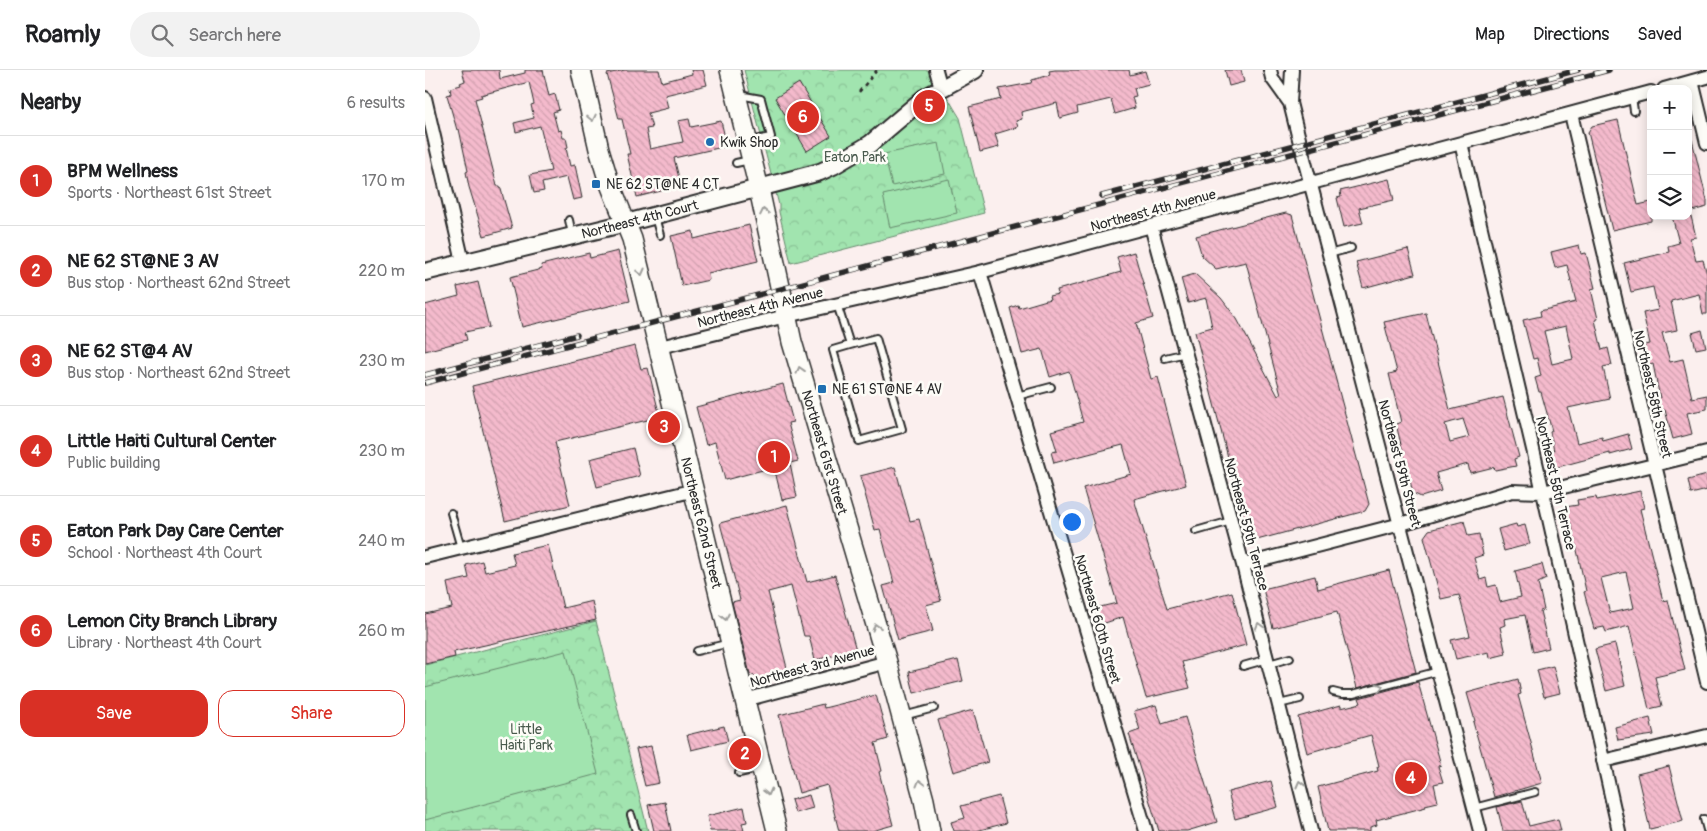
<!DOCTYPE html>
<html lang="en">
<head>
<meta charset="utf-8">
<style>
  body { margin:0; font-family:Pangolin,sans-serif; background:#f2f2f2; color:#202124 }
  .controls { position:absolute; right:15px; top:15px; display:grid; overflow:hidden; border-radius:10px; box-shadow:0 2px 12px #0003 }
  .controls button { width:45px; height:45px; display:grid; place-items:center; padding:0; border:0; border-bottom:1px solid #e0e0e0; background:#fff; color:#202124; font:25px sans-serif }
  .you { position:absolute; left:646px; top:451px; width:18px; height:18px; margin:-12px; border:4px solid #fff; border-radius:50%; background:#1a73e8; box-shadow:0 0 0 8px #1a73e833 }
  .badge { display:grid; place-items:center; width:32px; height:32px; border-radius:50%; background:#d93025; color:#fff; font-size:16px; font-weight:700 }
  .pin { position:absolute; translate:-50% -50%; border:2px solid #fff; box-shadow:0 1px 5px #0006 }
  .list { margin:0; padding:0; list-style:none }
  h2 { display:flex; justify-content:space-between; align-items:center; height:65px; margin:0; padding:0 20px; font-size:21px }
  h2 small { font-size:16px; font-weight:400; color:#757577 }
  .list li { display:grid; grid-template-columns:32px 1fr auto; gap:15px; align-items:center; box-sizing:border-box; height:90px; padding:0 20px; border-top:1px solid #e0e0e0 }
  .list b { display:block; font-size:19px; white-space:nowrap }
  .list p { margin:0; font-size:16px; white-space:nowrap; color:#757577 }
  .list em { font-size:16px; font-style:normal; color:#757577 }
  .actions { display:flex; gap:10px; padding:15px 20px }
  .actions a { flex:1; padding:11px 0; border:1px solid #d93025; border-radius:15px; text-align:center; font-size:18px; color:#d93025 }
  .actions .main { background:#d93025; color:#fff }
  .icon { flex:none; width:28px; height:28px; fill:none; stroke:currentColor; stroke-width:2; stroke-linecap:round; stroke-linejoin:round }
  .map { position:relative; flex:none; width:1282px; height:761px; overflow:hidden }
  header { display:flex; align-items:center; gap:30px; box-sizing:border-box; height:70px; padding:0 25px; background:#fff; border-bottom:1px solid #e0e0e0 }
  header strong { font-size:24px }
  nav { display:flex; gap:28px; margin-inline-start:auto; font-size:18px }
  .search { width:350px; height:45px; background:#f2f2f2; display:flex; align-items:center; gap:12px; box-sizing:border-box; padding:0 18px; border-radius:28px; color:#757577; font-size:19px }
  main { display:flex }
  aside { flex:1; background:#fff }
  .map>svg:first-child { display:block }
  .park { fill:url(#park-crowns); stroke:#66886d }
  .garden { fill:#a1e4af; stroke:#66886d }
  .building { fill:url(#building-back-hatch); stroke:#2b2b2b; fill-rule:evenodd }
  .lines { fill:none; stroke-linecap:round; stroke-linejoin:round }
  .service-casing { stroke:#2b2b2b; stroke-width:10 }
  .minor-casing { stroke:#2b2b2b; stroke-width:16 }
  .tertiary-casing { stroke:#2b2b2b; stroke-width:20 }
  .secondary-casing { stroke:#2b2b2b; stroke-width:22 }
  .path { stroke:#2b2b2b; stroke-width:2.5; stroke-dasharray:4 4; stroke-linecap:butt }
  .service { stroke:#fdfcf7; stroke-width:6 }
  .minor { stroke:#fdfcf7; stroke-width:12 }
  .tertiary { stroke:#fdfcf7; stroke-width:16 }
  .secondary { stroke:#fdfcf7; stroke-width:19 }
  .rail-casing { stroke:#2b2b2b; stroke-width:5.5 }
  .rail { stroke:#fdfcf7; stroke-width:4; stroke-dasharray:11; stroke-linecap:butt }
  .oneway { stroke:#9e9e9b }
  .poi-dot { fill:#1f6fb2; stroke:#fdfcf7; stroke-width:2 }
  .labels { text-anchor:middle; stroke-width:5; stroke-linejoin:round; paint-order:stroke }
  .poi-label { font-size:14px; fill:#2b2b2b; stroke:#fdfcf7; text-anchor:start }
  .park-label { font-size:14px; fill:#48594c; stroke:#fdfcf7 }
  .street-label { font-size:14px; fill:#2b2b2b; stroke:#fdfcf7 }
</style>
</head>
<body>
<header>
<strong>Roamly</strong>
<div class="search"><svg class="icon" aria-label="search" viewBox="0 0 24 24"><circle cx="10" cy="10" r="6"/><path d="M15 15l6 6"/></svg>Search here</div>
<nav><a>Map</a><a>Directions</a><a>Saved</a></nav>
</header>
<main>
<aside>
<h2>Nearby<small>6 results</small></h2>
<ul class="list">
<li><span class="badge">1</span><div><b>BPM Wellness</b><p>Sports · Northeast 61st Street</p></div><em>170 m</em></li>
<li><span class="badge">2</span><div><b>NE 62 ST@NE 3 AV</b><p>Bus stop · Northeast 62nd Street</p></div><em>220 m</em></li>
<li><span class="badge">3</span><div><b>NE 62 ST@4 AV</b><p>Bus stop · Northeast 62nd Street</p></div><em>230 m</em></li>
<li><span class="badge">4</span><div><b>Little Haiti Cultural Center</b><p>Public building</p></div><em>230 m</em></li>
<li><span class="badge">5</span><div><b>Eaton Park Day Care Center</b><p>School · Northeast 4th Court</p></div><em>240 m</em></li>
<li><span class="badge">6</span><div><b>Lemon City Branch Library</b><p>Library · Northeast 4th Court</p></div><em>260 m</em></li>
</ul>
<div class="actions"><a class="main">Save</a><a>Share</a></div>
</aside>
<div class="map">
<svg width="1282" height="761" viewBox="0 0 1282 761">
  <defs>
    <pattern id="park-crowns" width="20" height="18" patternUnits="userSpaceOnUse" patternTransform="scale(1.25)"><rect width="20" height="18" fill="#a1e4af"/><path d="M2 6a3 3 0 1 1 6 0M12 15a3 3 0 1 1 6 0" fill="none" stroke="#8bc497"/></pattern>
    <pattern id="building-back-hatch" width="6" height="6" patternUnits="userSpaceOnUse" patternTransform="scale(1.25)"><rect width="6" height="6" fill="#f4bacc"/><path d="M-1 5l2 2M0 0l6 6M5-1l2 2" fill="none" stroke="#d1a0af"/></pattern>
  </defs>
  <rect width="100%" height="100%" fill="#fbefee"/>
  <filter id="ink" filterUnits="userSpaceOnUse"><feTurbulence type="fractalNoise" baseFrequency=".02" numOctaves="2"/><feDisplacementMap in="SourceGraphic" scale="10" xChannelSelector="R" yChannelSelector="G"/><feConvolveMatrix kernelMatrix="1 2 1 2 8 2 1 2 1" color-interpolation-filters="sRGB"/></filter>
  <g filter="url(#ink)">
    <path class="park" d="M319 0H506L535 48 559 143 366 193 354 142V135Z
      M171 551 223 761H0V595Z"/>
    <path class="garden" d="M514 73 520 104 467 116 459 84Z
      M524 109 532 143 465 158 458 125Z
      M141 581 173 704 0 750V617Z"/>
    <path class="building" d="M37 0H74L75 9 100 3V0H118L124 26 130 24 134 40 128 42 133 61 136 60 138 68H141L143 77 141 78 145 96 150 95 157 128 148 130 142 107 117 113 119 121 109 123 105 105 126 101 115 56 91 62 89 53 109 48 106 35 109 34 104 12 56 25 57 27 50 29 72 116H75L87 158 59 166 44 117 41 102 43 101 34 59 32 60 22 25 26 24 25 18 36 15 35 13 40 11Z
      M200 0H234L237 12 267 4 266 0H278L282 15 240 25 243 38 223 43 227 58 221 59 225 79 258 72 253 51 264 49 266 57 296 51 302 76 249 88 256 116 212 127 202 84H205L197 49H194L182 4Z
      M630 0H704L705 5 720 1 724 14 709 18 711 26 707 27 710 38 690 44 686 29 652 37 653 43 635 48 632 33 596 42 597 49 591 51 593 57 570 64 574 77 555 82 544 37 576 29 574 19 606 13 607 10 625 5 624 1Z
      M800 0H816L819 12 804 16Z
      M374 13 406 66 382 81 350 28Z
      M1193 50 1213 135 1226 132V151L1187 160 1163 62 1167 56Z
      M1263 70H1267L1282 131V137L1263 142Z
      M964 109 969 130 934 138 938 153 919 157 912 128 916 127 915 121Z
      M861 143 867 145 944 434 940 441 832 470 824 467 770 262 787 257 781 228 763 233 756 208 770 204 796 228 812 249 853 326 856 324 821 192 791 199 777 186 771 166Z
      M1247 146H1266L1271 167 1265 168 1271 191 1278 190 1282 204V244H1278L1274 224 1246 231 1252 260 1237 263 1245 292 1258 289 1267 328 1282 325V339L1262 343 1267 364 1248 369 1240 340 1235 341 1232 329 1235 328 1228 294 1224 295 1219 275 1225 274 1218 243 1233 240 1228 217 1206 222 1199 193 1244 182 1243 176 1254 173Z
      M324 155 333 191 283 203 284 210 257 216 246 166 268 161 269 169Z
      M1154 175 1156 184 1161 183 1170 218 1166 219 1173 249 1170 250 1177 280 1183 278 1187 295 1178 297 1185 329 1143 338 1152 373 1177 367 1178 371 1203 364 1207 379 1185 385V383L1129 398 1125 382 1129 381 1125 362 1127 361 1116 322H1114L1110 308 1116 306 1112 288 1108 289 1098 250 1116 246 1115 241 1151 232 1142 195 1130 198 1126 182ZM1141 256 1148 289 1127 294 1119 261Z
      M983 179 990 204 938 218 931 192Z
      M193 181 205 231 97 257 85 207 117 199 116 195 164 183 165 188Z
      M709 182 728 248 711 253 726 309 733 307 761 415 709 429 742 539 807 522 821 575 757 592 765 618 721 628 698 547 674 555 671 538 692 533 658 418 706 404 698 375 629 393 626 382 632 381 626 361 658 352 644 301 625 307 617 279 597 284 585 238 593 235 594 238 625 229 624 226 633 224 632 220 696 202 692 187Z
      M53 212 64 257 40 262 42 270 0 281V235L34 226 32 217Z
      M1001 243 1025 340 1078 327 1094 387 1089 389 1091 396 1070 400 1069 397 1045 403 1043 394 1011 403 1016 421 996 427 988 423 971 354 976 352 964 304 972 302 959 252ZM1038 349 1044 367 1025 372 1020 354Z
      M1277 260 1281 277 1271 279 1267 263Z
      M210 276 216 299 223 298 235 347 130 372 145 435 80 451 47 316Z
      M358 314 368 352 363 353 373 391 365 393 372 427 357 430 349 397 300 410 290 372 281 375 271 337Z
      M208 378 215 406 172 417 165 389Z
      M470 397 485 451 494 449 516 531 501 535 508 561 473 570 458 516 469 513 455 459 450 460 435 406Z
      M1282 405V420L1266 424 1263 410Z
      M1215 421 1219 438 1215 439 1238 531 1243 530 1260 600 1230 607 1237 636 1224 639 1204 556 1181 562 1179 557 1169 559 1159 522 1161 521 1146 453H1143L1140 437 1153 435 1152 430 1171 427 1172 430ZM1201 502 1209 538 1185 543 1176 508Z
      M362 435 382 512 410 505 431 580 390 590 384 566H379L366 516 343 522 363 602 335 608 325 604 307 532 315 530 295 453Z
      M1039 451 1043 466 1054 464 1058 485 1049 488 1055 510 1061 508 1063 517 1071 515 1075 532 1096 527 1090 501 1117 494 1121 509 1113 513 1119 540 1115 541 1124 578 1108 582 1100 545 1079 549 1080 555 1075 557 1081 584 1065 588 1064 582 1031 589 1026 570 1045 566 1034 525 1016 529 999 467 1004 460Z
      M1091 454 1092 457 1100 455 1105 474 1079 481 1073 459Z
      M123 475 138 538 167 531 171 550 29 582 30 587 0 594V544L27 538 22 513 44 508 41 495 57 491 60 502 90 495 87 483Z
      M964 500 991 602 932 618 912 542 848 558 838 519 890 506 893 519Z
      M1190 574 1200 616 1181 621 1170 579Z
      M533 590 538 611 489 623 484 602Z
      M1128 596 1135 623 1119 627 1112 600Z
      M1093 609 1096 624 1093 625 1117 713 1069 727 1048 652 1050 651 1042 623Z
      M993 612 1016 695 1013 696 1018 712 1009 714 1013 732 1000 735 1001 737 951 750 952 755 945 757V761H903L893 717 953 701 952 697 954 696 946 665 882 683 873 647 916 635V638L936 633 934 628Z
      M451 625 463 669 450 673 457 701 454 702 468 755 447 761H414L402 715 374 723 354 645 398 634 399 638Z
      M731 635 737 654 760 647 792 752 762 761H734L704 664 715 660 709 641Z
      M548 640 563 692 528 702 513 650Z
      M1225 648 1229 665 1193 670 1190 657Z
      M299 656 303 671 266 680 262 665Z
      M226 676 234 713 220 716 211 679Z
      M1244 696 1258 751 1225 759 1212 704Z
      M846 711 853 737 810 749 803 722Z
      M384 725 388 738 370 743 366 730Z
      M574 726 581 753 551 761H529L526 752 540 748 536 736Z
      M1097 731 1104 756 1133 749 1136 761H1078L1072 737Z
      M240 732 246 761H229L223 735Z
      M319 737 322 752 317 753 319 761H285L282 746Z"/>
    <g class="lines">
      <g class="service-casing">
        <path id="service" d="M314 25 336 29 346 67 325 71
          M1207 27 1209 41
          M311 93 325 90
          M230 147 235 165
          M144 150 147 164
          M904 184 926 178
          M412 234 425 275 408 280 434 371 477 359 451 268 425 275
          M740 288 761 283
          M592 326 626 317
          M26 443 36 478
          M771 461 806 451
          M272 581 305 573
          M844 594 865 588
          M818 596 843 589
          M908 622 916 624H928L1014 601
          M854 634 875 629
          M478 646 509 638
          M314 703 336 698
          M1049 738 1110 722
          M206 745 211 761
          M1279 749 1282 760"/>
      </g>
      <g class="minor-casing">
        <path id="minor" d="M511 0 516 18
          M845 0 847 8 865 33
          M867 0 865 33 877 81 1055 761
          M1267 11 1282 73
          M1239 19 1282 7
          M0 28 38 192
          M1146 44 1282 612
          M1036 73 1118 422 1194 761
          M726 156 818 495 886 761
          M555 202 721 761
          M235 277 361 246 555 202 1226 22
          M0 487 270 420
          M818 495 976 454 1087 421 1118 422 1282 382
          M320 630 462 592
          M1178 691 1282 666"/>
      </g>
      <g class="tertiary-casing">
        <g id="tertiary">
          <path id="s1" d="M0 202 201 153 395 102 408 96 445 74 499 28 550 0"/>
        </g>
      </g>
      <g class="secondary-casing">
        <g id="secondary">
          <path id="s2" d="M156 0 174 79 183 109 207 169 352 761"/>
          <path id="s3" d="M305 0 334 119 367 272 462 592 499 730 505 761"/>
        </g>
      </g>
      <path class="path" d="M434 22 452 0"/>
      <use href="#service" class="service"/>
      <use href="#minor" class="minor"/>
      <use href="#tertiary" class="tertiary"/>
      <use href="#secondary" class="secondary"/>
      <g class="rail-casing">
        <path id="rail" d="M677 126 1153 0
          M0 305 152 265
          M0 313 1184 0"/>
      </g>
      <use href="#rail" class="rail"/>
    </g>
    <defs><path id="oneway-chevron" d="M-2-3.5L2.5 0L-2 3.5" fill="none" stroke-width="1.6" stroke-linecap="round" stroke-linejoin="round" transform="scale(1.25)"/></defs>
    <g class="oneway">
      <use href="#oneway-chevron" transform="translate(167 48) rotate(77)"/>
      <use href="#oneway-chevron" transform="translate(339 142) rotate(-102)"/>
      <use href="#oneway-chevron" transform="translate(216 202) rotate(76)"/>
      <use href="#oneway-chevron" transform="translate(375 300) rotate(-107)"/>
      <use href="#oneway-chevron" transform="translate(300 547) rotate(77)"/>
      <use href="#oneway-chevron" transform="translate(834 556) rotate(-105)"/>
      <use href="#oneway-chevron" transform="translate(451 557) rotate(-107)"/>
      <use href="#oneway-chevron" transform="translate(955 617) rotate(-15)"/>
      <use href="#oneway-chevron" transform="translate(495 713) rotate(-105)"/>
      <use href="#oneway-chevron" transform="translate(875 714) rotate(-104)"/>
      <use href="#oneway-chevron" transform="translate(343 722) rotate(76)"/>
    </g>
  </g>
  <g class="poi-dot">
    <circle cx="285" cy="72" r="5"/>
    <rect x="166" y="109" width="10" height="10" rx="2.5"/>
    <rect x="392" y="314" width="10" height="10" rx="2.5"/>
  </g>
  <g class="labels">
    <g class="poi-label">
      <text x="295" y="77">Kwik Shop</text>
      <text x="181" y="119">NE 62 ST@NE 4 CT</text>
      <text x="407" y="324">NE 61 ST@NE 4 AV</text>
    </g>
    <g class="park-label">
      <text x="430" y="92">Eaton Park</text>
      <text x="101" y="664">Little<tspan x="101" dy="16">Haiti Park</tspan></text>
    </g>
    <g class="street-label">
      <text transform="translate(728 140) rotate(-15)" y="5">Northeast 4th Avenue</text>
      <text dy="5" stroke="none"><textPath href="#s1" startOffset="221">Northeast 4th Court</textPath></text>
      <text transform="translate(335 237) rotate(-14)" y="5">Northeast 4th Avenue</text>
      <text transform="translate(1228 324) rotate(77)" y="5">Northeast 58th Street</text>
      <text dy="5" stroke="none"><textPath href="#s3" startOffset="394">Northeast 61st Street</textPath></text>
      <text transform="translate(975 393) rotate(75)" y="5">Northeast 59th Street</text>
      <text transform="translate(1131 413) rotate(77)" y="5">Northeast 58th Terrace</text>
      <text dy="5" stroke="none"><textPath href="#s2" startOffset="469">Northeast 62nd Street</textPath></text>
      <text transform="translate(822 454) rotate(75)" y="5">Northeast 59th Terrace</text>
      <text transform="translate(673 549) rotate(74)" y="5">Northeast 60th Street</text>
      <text transform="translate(387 596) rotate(-15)" y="5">Northeast 3rd Avenue</text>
    </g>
  </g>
</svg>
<div class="controls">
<button>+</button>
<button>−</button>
<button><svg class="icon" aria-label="layers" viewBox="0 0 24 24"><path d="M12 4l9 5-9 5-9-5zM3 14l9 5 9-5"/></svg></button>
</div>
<div class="you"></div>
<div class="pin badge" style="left:349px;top:387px">1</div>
<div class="pin badge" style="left:320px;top:684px">2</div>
<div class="pin badge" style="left:239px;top:357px">3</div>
<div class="pin badge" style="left:986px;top:708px">4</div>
<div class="pin badge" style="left:504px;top:36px">5</div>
<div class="pin badge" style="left:378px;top:47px">6</div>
</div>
</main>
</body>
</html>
